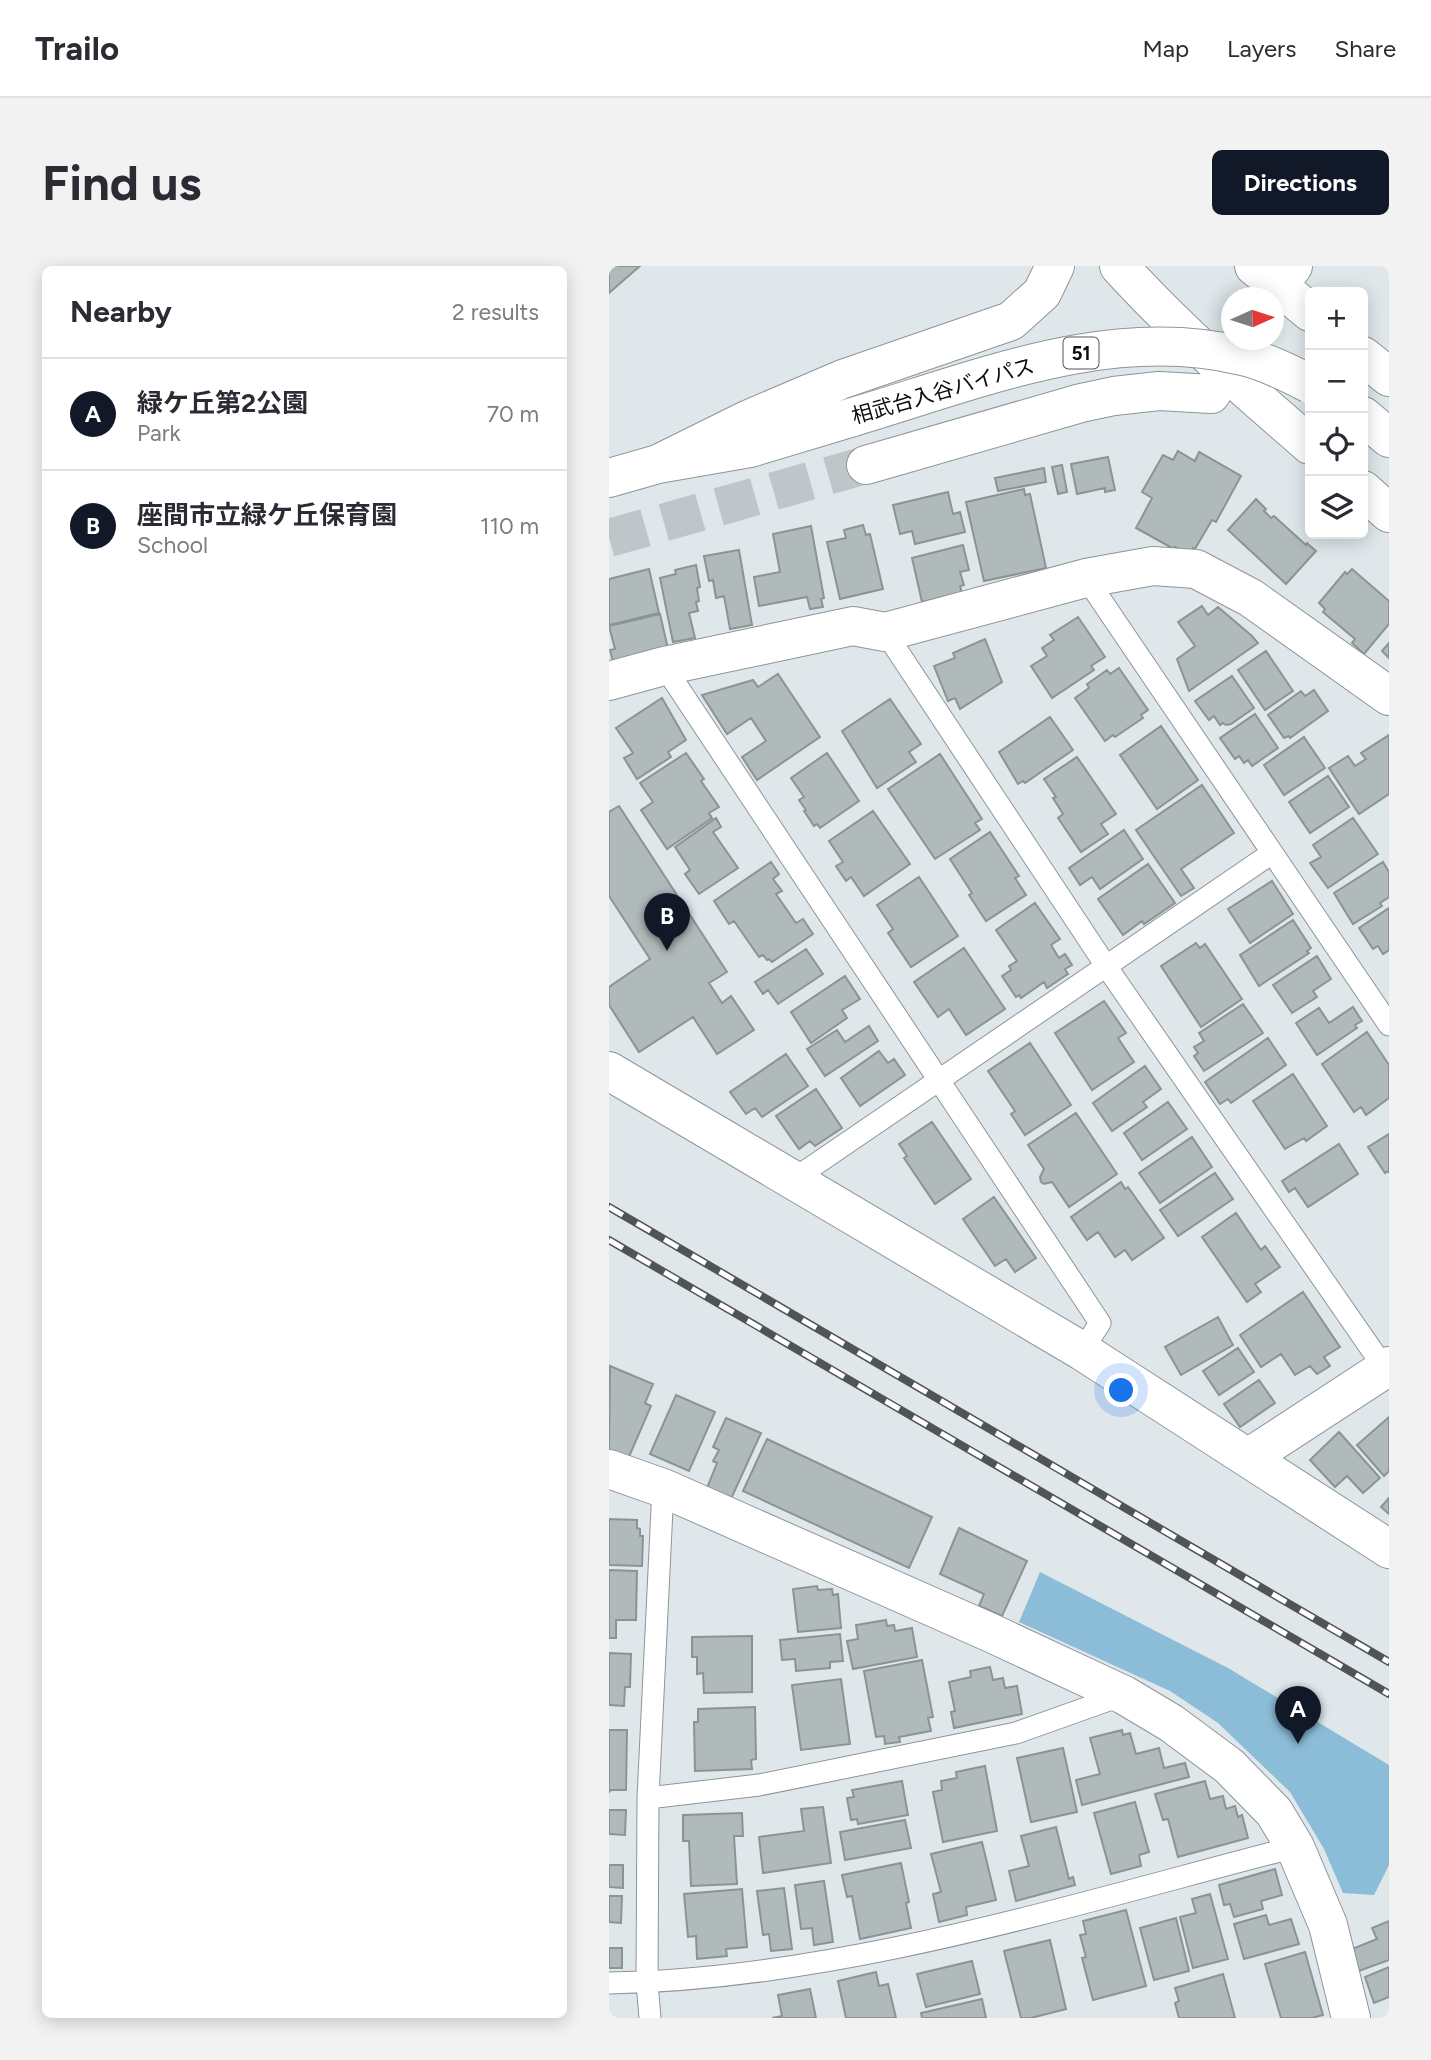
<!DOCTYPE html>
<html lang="en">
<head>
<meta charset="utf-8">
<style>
  body { margin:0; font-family:Figtree,"Noto Sans JP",sans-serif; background:#f2f2f3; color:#2b2b33 }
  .controls { position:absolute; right:21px; top:21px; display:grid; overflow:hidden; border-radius:10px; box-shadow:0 4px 18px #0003 }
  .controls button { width:63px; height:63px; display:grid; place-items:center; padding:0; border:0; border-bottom:2px solid #e1e1e2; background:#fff; color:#2b2b33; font:35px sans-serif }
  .compass { position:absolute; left:612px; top:21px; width:63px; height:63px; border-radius:50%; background:#fff; box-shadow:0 4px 18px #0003; rotate:87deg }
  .you { position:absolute; left:513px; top:1125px; width:24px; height:24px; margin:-18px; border:5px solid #fff; border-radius:50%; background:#1a73e8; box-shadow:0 0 0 10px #1a73e833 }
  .badge { display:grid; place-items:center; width:46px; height:46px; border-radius:50%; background:#111827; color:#fff; font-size:23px; font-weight:700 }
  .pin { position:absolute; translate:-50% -58px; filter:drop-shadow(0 2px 4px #0008) }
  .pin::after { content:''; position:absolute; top:37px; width:24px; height:21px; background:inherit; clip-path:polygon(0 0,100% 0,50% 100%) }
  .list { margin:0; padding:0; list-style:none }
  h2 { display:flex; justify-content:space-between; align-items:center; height:91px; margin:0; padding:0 28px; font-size:30px }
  h2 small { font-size:23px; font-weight:400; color:#7c7c81 }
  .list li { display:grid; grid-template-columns:46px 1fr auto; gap:21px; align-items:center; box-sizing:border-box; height:112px; padding:0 28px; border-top:2px solid #e1e1e2 }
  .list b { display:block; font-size:26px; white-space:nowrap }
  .list p { margin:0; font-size:23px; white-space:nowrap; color:#7c7c81 }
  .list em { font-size:23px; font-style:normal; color:#7c7c81 }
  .icon { flex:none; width:38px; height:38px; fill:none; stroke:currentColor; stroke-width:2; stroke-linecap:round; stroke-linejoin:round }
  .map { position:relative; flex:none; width:780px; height:1752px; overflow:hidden; border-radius:10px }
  header { display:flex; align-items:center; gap:42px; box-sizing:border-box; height:98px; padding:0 35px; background:#fff; border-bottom:2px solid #e1e1e2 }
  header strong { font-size:33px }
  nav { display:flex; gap:38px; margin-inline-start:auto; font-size:24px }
  .intro { display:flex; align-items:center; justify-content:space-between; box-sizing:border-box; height:168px; padding:0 42px }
  h1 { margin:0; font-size:49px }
  .button { padding:18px 32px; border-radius:10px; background:#111827; color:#fff; font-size:24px; font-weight:700 }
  main { display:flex; gap:42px; padding:0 42px }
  aside { flex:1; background:#fff; border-radius:10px; box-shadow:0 4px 18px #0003 }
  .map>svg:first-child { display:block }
  .green { fill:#8bbdd8 }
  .building { fill:#b0baba; stroke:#8b9495; stroke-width:2 }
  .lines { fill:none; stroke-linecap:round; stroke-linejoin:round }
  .primary-tunnel { stroke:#bfc6ca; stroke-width:38; stroke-dasharray:38 19; stroke-linecap:butt }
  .lane-casing { stroke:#8e9599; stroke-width:23 }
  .street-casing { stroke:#8e9599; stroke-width:40 }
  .secondary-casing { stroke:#8e9599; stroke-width:40 }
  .primary-casing { stroke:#8e9599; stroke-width:40 }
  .lane { stroke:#fff; stroke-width:21 }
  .street { stroke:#fff; stroke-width:38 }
  .secondary { stroke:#fff; stroke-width:38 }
  .primary { stroke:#fff; stroke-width:38 }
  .rail-casing { stroke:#505456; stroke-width:8 }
  .rail { stroke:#fff; stroke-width:5; stroke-dasharray:16; stroke-linecap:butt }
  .primary-bridge-casing { stroke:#8e9599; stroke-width:40; stroke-linecap:butt }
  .primary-bridge { stroke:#fff; stroke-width:38 }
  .labels { text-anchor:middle; stroke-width:6; stroke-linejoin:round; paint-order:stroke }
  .shield { fill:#fff; stroke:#535556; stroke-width:2 }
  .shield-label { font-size:19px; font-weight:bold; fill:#090c0d }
  .street-label { font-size:21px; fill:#090c0d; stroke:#fff }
</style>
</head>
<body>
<header>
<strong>Trailo</strong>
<nav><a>Map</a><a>Layers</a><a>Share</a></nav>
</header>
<div class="intro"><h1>Find us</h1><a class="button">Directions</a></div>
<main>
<aside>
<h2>Nearby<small>2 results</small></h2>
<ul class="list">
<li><span class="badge">A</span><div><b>緑ケ丘第2公園</b><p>Park</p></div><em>70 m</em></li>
<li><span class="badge">B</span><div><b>座間市立緑ケ丘保育園</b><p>School</p></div><em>110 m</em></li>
</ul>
</aside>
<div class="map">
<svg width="780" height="1752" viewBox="0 0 780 1752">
  <rect width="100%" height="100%" fill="#dfe7eb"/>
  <path class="green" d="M431 1306 619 1402 780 1499V1599L765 1629 734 1627 715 1583 681 1526 609 1457 561 1425 410 1356Z"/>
  <path class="building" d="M0 0H31L0 27Z
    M569 185 586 195 590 186 632 210 607 256 603 254 586 283 584 282 580 289 566 281 565 283 527 262 543 232 533 226 554 189 564 194Z
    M499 191 506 224 496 226V222L468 228 462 198Z
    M453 199 458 226 449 228 443 201Z
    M435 202 437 216 389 225 386 212Z
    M415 223 416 229 421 228 437 302 375 315 357 236Z
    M339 226 344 248 351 246 356 266 306 278 303 265 291 268 284 239Z
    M647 233 657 243 655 245 662 252 665 250 697 279 698 277 707 285 677 318 619 264Z
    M254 259 257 269 261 268 274 323 231 333 218 276 237 272 235 264Z
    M202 260 215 332 212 333 214 341 201 343 198 331 150 340 145 311 171 306 164 268Z
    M354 279 360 304 351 306 355 319 351 320 353 327 313 336 303 292Z
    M130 284 143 359 121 363 115 330 107 332 104 314 100 315 95 290Z
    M87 299 91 321 88 322 90 335 87 336 89 345 80 347 86 372 64 376 51 312 67 308 66 304Z
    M40 303 50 347 0 359V313Z
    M743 303 780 335V358L755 388 743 377 746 373 714 346 716 343 710 337 736 306 738 308Z
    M593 340 599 349 609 341 643 370 649 377 580 425 568 393 586 380 569 356Z
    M51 348 59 383 4 396 1 384 6 383 0 360Z
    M469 351 496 391 482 400 485 404 443 432 422 400 438 390 433 382 445 374 441 369Z
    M376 373 393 416 351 443 346 432 339 435 325 400 346 392 344 387Z
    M780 377V392L773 385Z
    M657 385 684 425 656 444 629 404Z
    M510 402 539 444 532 449 534 452 506 471 504 469 496 475 466 432 480 422 478 418 498 404 501 408Z
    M169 408 211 471 148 514 133 491 157 475 142 452 118 468 93 429 144 414 149 421Z
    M623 410 645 442 622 458 617 459 614 457 611 459 605 450 600 454 586 435Z
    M705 424 719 445 681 472 680 470 675 472 659 449 692 425 696 430Z
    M53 432 77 474 59 486 62 491 28 513 15 492 24 487 7 462Z
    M281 433 312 478 300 486 307 496 268 522 233 465Z
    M646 448 669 482 643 500 639 494 635 497 630 490 626 493 611 472Z
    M441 451 464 484 416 517 414 515 409 518 390 486Z
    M552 460 589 514 548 543 511 489Z
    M780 469V528L750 548 720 502 739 490 746 500 757 493 752 487Z
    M695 471 716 502 675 529 655 499Z
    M77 487 95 513 92 515 110 541 100 547 103 552 58 583 32 544 44 536 31 517Z
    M218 487 250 535 211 562 208 558 205 560 195 545 197 544 190 534 195 531 182 512Z
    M331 488 373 553 366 557 371 564 326 593 279 523Z
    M468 491 507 548 492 558 499 568 472 586 449 552 454 548 444 532 447 531 435 513Z
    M719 510 740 541 701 567 680 536Z
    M593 519 625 567 572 603 585 622 572 630 527 564Z
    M10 540 118 706 100 717 113 737 122 730 145 764 108 788 84 751 30 786 0 739V721L41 693 0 630V546Z
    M264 545 301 598 255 630 242 611 237 615 227 600 234 596 220 575Z
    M107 552 112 561 104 566 129 602 90 628 76 608 81 604 66 581Z
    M744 552 769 588 719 622 701 597 712 591 704 579Z
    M515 564 534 593 491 623 483 611 471 619 460 602Z
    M381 566 410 610 406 612 417 629 377 655 360 629 363 627 341 593Z
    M162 596 170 608 164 613 173 625 167 628 187 657 194 653 204 668 163 696 160 693 158 694 154 689 150 691 125 655 120 658 105 635Z
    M774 596 780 606V631L771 637 773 640 744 658 725 627Z
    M539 598 566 637 535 658 533 655 514 669 489 633Z
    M310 611 349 670 302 701 279 667 284 663 268 639Z
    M663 615 684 648 641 677 619 643Z
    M426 637 451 673 442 679 450 692 456 688 463 699 456 703 459 708 438 722 435 716 412 732 410 729 407 731 393 710 402 704 400 700 408 695 387 664Z
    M780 642V684L774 688 769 680 764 683 750 662Z
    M684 654 702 682 698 685 700 687 650 720 631 689Z
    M587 677 591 682 596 678 633 733 592 761 552 700Z
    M355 682 396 743 357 769 340 743 329 751 305 716Z
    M197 683 214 708 169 738 159 724 154 728 146 716Z
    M708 690 722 713 704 725 708 731 683 747 664 719Z
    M236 710 251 733 233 744 238 752 202 777 182 746Z
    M495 735 517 767 509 772 525 796 483 824 446 767Z
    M634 738 654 767 595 805 585 790 589 787 585 781 595 775 590 767Z
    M744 741 753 755 746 759 748 762 708 789 687 757 710 742 720 757Z
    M260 760 269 775 216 810 198 783 228 764 236 776Z
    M758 766 780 799V832L757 849 752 841 745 846 713 798Z
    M659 772 677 799 622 837 619 833 611 838 596 816Z
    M421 777 462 839 416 869 402 848 406 845 379 805Z
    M270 785 279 797 285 793 296 809 251 840 232 812Z
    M177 788 199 820 153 851 146 842 137 848 121 826Z
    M536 800 552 823 534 836 538 841 503 865 484 837Z
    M684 808 718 860 697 875 695 872 676 883 644 835Z
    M207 823 233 862 206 880 201 875 190 883 167 850Z
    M559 836 578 863 533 894 515 867Z
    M467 847 508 908 460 941 443 916 435 918 432 916 431 911 435 903 419 879Z
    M323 856 362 913 326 938 295 892 298 890 290 878Z
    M780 868V907L779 905 776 907 759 881Z
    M583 871 603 901 551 937 530 907Z
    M730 878 749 908 699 941 686 922 680 926 673 915Z
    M606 907 624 933 569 970 551 944Z
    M512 916 516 923 519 921 555 972 523 994 516 984 506 991 489 966 478 974 462 951Z
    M385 931 427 992 406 1006 397 993 386 1000 354 953Z
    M627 947 652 984 656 980 671 1001 646 1018 652 1026 638 1036 593 971Z
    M694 1026 731 1081 715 1091 721 1100 708 1108 701 1100 686 1109 672 1088 652 1101 631 1069Z
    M609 1051 624 1079 572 1109 556 1081Z
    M629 1082 645 1106 610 1129 594 1105Z
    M1 1100 44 1118 36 1137 42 1140 19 1193 0 1185Z
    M650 1114 666 1137 631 1161 615 1138Z
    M67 1129 106 1146 80 1205 41 1188Z
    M780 1151V1205L775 1210 748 1179Z
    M117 1152 152 1167 122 1233 98 1222 108 1197 104 1195 110 1184 104 1181Z
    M730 1166 771 1212 754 1227 738 1210 726 1221 701 1194Z
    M158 1173 323 1251 300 1302 134 1225Z
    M780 1232V1248L772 1241Z
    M0 1253 28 1254V1262L31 1263V1270H34L33 1300 0 1299Z
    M350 1262 418 1295 393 1350 370 1340 375 1328 331 1308Z
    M0 1304 28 1305 27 1354H7V1372H0Z
    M208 1320 209 1324 223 1323 224 1329 229 1328 232 1362 189 1366 184 1323Z
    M277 1354 278 1360 285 1359 286 1365 303 1362 308 1391 244 1403 238 1375 249 1373 247 1359Z
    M231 1368 234 1395 221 1396V1402L187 1405 186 1393 173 1394 171 1374Z
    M143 1370V1426L95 1427 94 1407 88 1408V1391H83V1371Z
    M0 1387 22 1388 21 1421H16L15 1440 0 1439Z
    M313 1394 324 1451 319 1452 322 1465 290 1471 291 1476 276 1478 275 1470 267 1471 255 1405Z
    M381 1401 384 1414 394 1412 396 1422 408 1420 413 1448 345 1462 342 1446 346 1445 340 1416 362 1411 361 1405Z
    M232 1413 241 1478 192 1484 183 1419Z
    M146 1441 147 1493 142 1494 143 1503 86 1505 85 1456H89V1443Z
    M0 1464H18L17 1524H2L0 1526Z
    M513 1464 514 1469 521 1467 527 1488 550 1482 555 1502 576 1497 580 1511 473 1539 467 1514 491 1508 481 1472Z
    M454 1482 468 1546 422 1556 408 1492Z
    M376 1500 388 1565 334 1576 324 1526 333 1524 332 1515 348 1512 347 1506Z
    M293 1515 299 1549 249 1558 248 1553 242 1554 238 1532 245 1531 243 1524Z
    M596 1515 601 1533 614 1530 617 1543 626 1540 629 1551 633 1549 639 1572 569 1591 559 1553 554 1554 546 1528Z
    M526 1536 540 1586 530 1589 532 1600 502 1608 485 1547Z
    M214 1541 222 1597 154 1607 150 1571 195 1565 192 1543Z
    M0 1544H17L16 1569 0 1568Z
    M133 1547 134 1570H125L128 1618 82 1620 80 1575H74V1549Z
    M296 1554 302 1582 236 1594 231 1566Z
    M447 1561 460 1613 464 1611 466 1619 407 1635 400 1605 420 1600 412 1570Z
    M373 1576 387 1634 357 1641 358 1649 330 1656 324 1628 332 1626 322 1588Z
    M292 1597 300 1636 297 1637 302 1662 251 1673 243 1630 238 1631 233 1609Z
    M0 1599H14V1622L0 1621Z
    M666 1603 673 1629 652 1635 654 1643 625 1651 621 1638 615 1639 610 1619Z
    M215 1615 224 1676 205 1679 203 1662 192 1663 186 1619Z
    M175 1622 183 1683 162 1685 160 1668 154 1669 148 1625Z
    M133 1623 138 1681 117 1683 118 1690 88 1693 87 1670 79 1671 75 1628Z
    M601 1628 619 1693 584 1702 571 1651 587 1647 583 1633Z
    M0 1630H13L12 1657 0 1656Z
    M517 1644 537 1720 484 1734 473 1692 477 1691 471 1669 477 1668 474 1655Z
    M657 1649 660 1659 682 1653 690 1678 635 1693 625 1658Z
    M567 1652 580 1705 545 1714 531 1662Z
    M780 1655V1694L750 1705 743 1683 768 1673 763 1662Z
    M441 1674 457 1743 422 1752H412L395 1685Z
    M0 1682H13V1702H0Z
    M696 1686 714 1749 703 1752H672L656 1698Z
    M363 1695 371 1728 317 1741 308 1708Z
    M780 1701V1731L765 1737 756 1711Z
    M267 1706 270 1720 279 1718 287 1752H237L229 1715Z
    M614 1708 626 1752H570L566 1737 570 1735 566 1722Z
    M201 1723 207 1752H163L173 1750 169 1729Z
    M373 1733 377 1752H313L312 1747Z"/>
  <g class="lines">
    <path class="primary-tunnel" d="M0 272 257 199"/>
    <g class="lane-casing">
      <path id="lane" d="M477 312 780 759
        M276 366 497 700 776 1103
        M55 400 491 1057 473 1085
        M185 913 663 587
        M39 1532 150 1519 407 1467 514 1429
        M0 1717C230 1713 464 1638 686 1581
        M41 1752 38 1716 39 1532 54 1222"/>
    </g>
    <g class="street-casing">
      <path id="street" d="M0 415 55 400 244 360 276 366 477 312 544 300 587 303 642 332 780 430
        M0 805 473 1085 780 1283
        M639 1192 780 1100
        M0 1203 54 1222 380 1366 515 1429 562 1457 620 1500 665 1546 686 1581 719 1659 742 1752"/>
    </g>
    <g class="secondary-casing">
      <path id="secondary" d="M669 20 684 0"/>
    </g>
    <g class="primary-casing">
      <path id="primary" d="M510 0C569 65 635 122 701 179
        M645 0 701 46
        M754 90 780 111
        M754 150 780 172
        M49 198 138 154 234 113 402 55 433 27 446 0
        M257 199 472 137 505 130 550 125 602 128 635 74
        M0 212 49 198 141 182 244 151
        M754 224 780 247"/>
    </g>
    <use href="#lane" class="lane"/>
    <use href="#street" class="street"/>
    <use href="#secondary" class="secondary"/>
    <use href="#primary" class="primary"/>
    <g class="rail-casing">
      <path id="rail" d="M0 941 780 1396
        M0 974 780 1428"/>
    </g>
    <use href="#rail" class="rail"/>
    <g class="primary-bridge-casing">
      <path id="primary-bridge" d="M244 151C369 114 501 58 633 90 656 95 680 107 701 118"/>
    </g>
    <use href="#primary-bridge" class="primary-bridge"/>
  </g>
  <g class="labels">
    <rect class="shield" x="454.5" y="71.5" width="35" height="31" rx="5"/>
    <g class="shield-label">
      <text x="472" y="94">51</text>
    </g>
    <g class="street-label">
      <text transform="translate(334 125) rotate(-16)" y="7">相武台入谷バイパス</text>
    </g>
  </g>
</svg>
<div class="controls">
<button>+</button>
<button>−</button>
<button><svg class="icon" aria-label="locate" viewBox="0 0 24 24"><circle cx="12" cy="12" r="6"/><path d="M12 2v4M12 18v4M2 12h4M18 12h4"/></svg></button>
<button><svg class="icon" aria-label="layers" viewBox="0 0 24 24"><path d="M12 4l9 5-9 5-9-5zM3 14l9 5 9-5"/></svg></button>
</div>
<svg class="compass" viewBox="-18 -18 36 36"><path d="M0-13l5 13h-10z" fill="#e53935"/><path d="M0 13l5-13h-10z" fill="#7c7c81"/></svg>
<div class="you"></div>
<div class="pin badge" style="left:689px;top:1478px">A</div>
<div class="pin badge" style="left:58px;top:685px">B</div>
</div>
</main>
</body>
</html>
